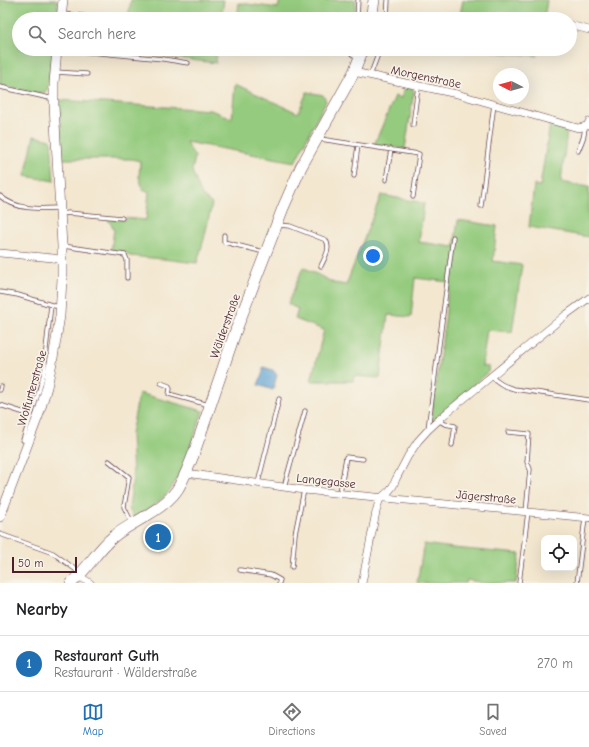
<!DOCTYPE html>
<html lang="en">
<head>
<meta charset="utf-8">
<style>
  body { margin:0; font-family:"Comic Neue",sans-serif; background:#f2f2f2; color:#202124 }
  .controls { position:absolute; right:12px; bottom:12px; display:grid; overflow:hidden; border-radius:8px; box-shadow:0 4px 16px #0002 }
  .controls button { width:36px; height:36px; display:grid; place-items:center; padding:0; border:0; border-bottom:1px solid #e0e0e0; background:#fff; color:#202124; font:20px sans-serif }
  .compass { position:absolute; left:493px; top:68px; width:36px; height:36px; border-radius:50%; background:#fff; box-shadow:0 4px 16px #0002; rotate:276deg }
  .scale { position:absolute; left:12px; bottom:10px; width:65px; box-sizing:border-box; padding-left:4px; border:2px solid #4a1f2b; border-top:0; font-size:11px; line-height:14px; white-space:nowrap; color:#4a1f2b; -webkit-text-stroke:3px #f7f3e8; paint-order:stroke }
  .you { position:absolute; left:373px; top:256px; width:14px; height:14px; margin:-10px; border:3px solid #fff; border-radius:50%; background:#1a73e8; box-shadow:0 0 0 6px #1a73e833 }
  .badge { display:grid; place-items:center; width:26px; height:26px; border-radius:50%; background:#1f6fb2; color:#fff; font-size:13px; font-weight:700 }
  .pin { position:absolute; translate:-50% -50%; border:2px solid #fff; box-shadow:0 1px 4px #0006 }
  .list { margin:0; padding:0; list-style:none }
  h2 { display:flex; justify-content:space-between; align-items:center; height:52px; margin:0; padding:0 16px; font-size:17px }
  h2 small { font-size:13px; font-weight:400; color:#757577 }
  .list li { display:grid; grid-template-columns:26px 1fr auto; gap:12px; align-items:center; box-sizing:border-box; height:56px; padding:0 16px; border-top:1px solid #e0e0e0 }
  .list b { display:block; font-size:15px; white-space:nowrap }
  .list p { margin:0; font-size:13px; white-space:nowrap; color:#757577 }
  .list em { font-size:13px; font-style:normal; color:#757577 }
  .icon { flex:none; width:22px; height:22px; fill:none; stroke:currentColor; stroke-width:2; stroke-linecap:round; stroke-linejoin:round }
  .map { position:relative; flex:none; width:589px; height:583px; overflow:hidden }
  .search { position:absolute; background:#fff; box-shadow:0 4px 16px #0002; left:12px; right:12px; top:12px; height:44px; display:flex; align-items:center; gap:10px; box-sizing:border-box; padding:0 14px; border-radius:22px; color:#757577; font-size:15px }
  .sheet { height:108px; background:#fff }
  nav { display:flex; justify-content:space-around; align-items:center; box-sizing:border-box; height:56px; border-top:1px solid #e0e0e0; background:#fff; font-size:11px; color:#757577 }
  nav a { display:grid; justify-items:center; gap:2px }
  nav .on { color:#1f6fb2 }
  .map>svg:first-child { display:block }
  .green { fill:#94cb7e; stroke:#6f7554 }
  .water { fill:#5ca1d1; stroke:#53607e }
  .lines { fill:none; stroke-linecap:round; stroke-linejoin:round }
  .service-casing { stroke:#633d44; stroke-width:5 }
  .minor-casing { stroke:#633d44; stroke-width:8 }
  .tertiary-casing { stroke:#633d44; stroke-width:10 }
  .secondary-casing { stroke:#633d44; stroke-width:12 }
  .service { stroke:#fff; stroke-width:3.5 }
  .minor { stroke:#fff; stroke-width:7 }
  .tertiary { stroke:#fff; stroke-width:9 }
  .secondary { stroke:#fff; stroke-width:11 }
  .labels { text-anchor:middle; stroke-width:3.5; stroke-linejoin:round; paint-order:stroke }
  .street-label { font-size:12px; fill:#4a1f2b; stroke:#f7f3e8 }
</style>
</head>
<body>
<div class="map">
<svg width="589" height="583" viewBox="0 0 589 583">
  <rect width="100%" height="100%" fill="#f7f3e8"/>
  <filter id="ink" filterUnits="userSpaceOnUse"><feTurbulence type="fractalNoise" baseFrequency=".025" numOctaves="2"/><feDisplacementMap in="SourceGraphic" scale="8" xChannelSelector="R" yChannelSelector="G"/><feConvolveMatrix kernelMatrix="1 2 1 2 8 2 1 2 1" color-interpolation-filters="sRGB"/></filter>
  <filter id="wash" filterUnits="userSpaceOnUse"><feTurbulence type="fractalNoise" baseFrequency=".012" numOctaves="4" result="noise"/><feDisplacementMap in="SourceGraphic" scale="16" xChannelSelector="R" yChannelSelector="G"/><feGaussianBlur stdDeviation="0.9" result="paint"/><feColorMatrix in="noise" values="0 0 0 0 0 0 0 0 0 0 0 0 0 0 0 0 0 1.4 0 .05"/><feComposite in="paint" operator="in"/></filter>
  <g filter="url(#wash)">
    <rect width="100%" height="100%" fill="#f3e7d0"/>
    <path class="green" d="M0 0H57V6H59L57 19H19V49H53L48 88 45 92 38 93 0 85Z
      M131 0H224L221 19H142L128 17Z
      M280 0H356L354 19H237L239 3 278 8Z
      M463 0H547L544 19H459Z
      M152 49H217L216 63 151 55Z
      M484 49H538L537 56 501 53Z
      M235 84 298 113 307 92 323 95 326 101 295 162 186 142 195 157 192 171 202 196 212 204 204 239 197 263 163 259 130 256 125 252 111 251 114 229 107 218 125 220 126 218 146 220 149 192 143 189 139 177 140 161 132 159H62L59 100 211 110 232 119Z
      M405 86 412 88 414 91 405 149 374 145 395 96 401 98Z
      M550 124 567 131 561 182 589 187V237L529 227 534 185 540 186Z
      M34 136 51 140 54 181 25 176Z
      M381 195 424 203 419 242 454 247 458 220 497 226 493 261 522 265 512 332 487 330 482 366 489 367 488 372 430 424 445 320 449 282 415 278 411 317 388 315 380 378 354 376 353 381H311L324 330 295 319 298 309 288 304 303 267 334 283 346 285Z
      M139 393 203 411 184 466 170 491 154 506 134 518 129 509 133 476 131 434Z
      M424 544 453 548 520 554 516 583H485L467 580 466 583H417Z"/>
    <path class="water" d="M263 367 273 370 277 375 273 390 258 385 263 372Z"/>
  </g>
  <g filter="url(#ink)">
    <g class="lines">
      <g class="service-casing">
        <path id="service" d="M62 14 110 19
          M357 19 358 0
          M387 19 388 0
          M58 49 163 59 188 63
          M350 49 352 54 357 57
          M56 72 87 74
          M370 76 380 49
          M0 87 54 99
          M413 125 418 86
          M320 139 419 154 413 197
          M578 151C581 143 586 135 584 127
          M354 176 358 145
          M386 180 391 149
          M0 196C16 210 38 209 58 208
          M481 206 494 104
          M62 214 68 213 122 218
          M278 225 290 226 326 240C331 249 325 257 321 266
          M224 235V242L264 252
          M63 246 125 255 127 260V278
          M0 292 18 295 55 306H59
          M491 376C499 384 504 386 514 389L589 400
          M161 383 169 386 170 389 169 394 209 405
          M0 390 1 386
          M0 405 31 415
          M438 420 445 424 455 426 452 445
          M428 429 453 237
          M508 432 529 434 527 462 530 469 526 512
          M28 441 23 440 39 391 45 368V358L51 305
          M109 461 129 477 124 507 132 523
          M258 483 279 399
          M284 487 305 411
          M340 493 346 457 363 459
          M0 534 53 553 79 572
          M292 567 295 534 304 490
          M240 570 271 575 280 580 279 583
          M519 583 528 512
          M577 583 585 518"/>
      </g>
      <g class="minor-casing">
        <path id="minor" d="M570 25 589 30
          M354 72 457 94 578 128 587 126 589 122
          M0 253 53 258 62 260
          M186 473 304 490 589 518
          M79 576 90 583
          M362 583 376 512 379 501 381 498 389 491 393 486 396 479 408 456 418 441 428 430 444 415 567 314 589 298"/>
      </g>
      <g class="tertiary-casing">
        <path id="tertiary" d="M61 19 63 0
          M0 517 39 414 47 387 53 358 60 316 62 278V246L54 105V83L57 49"/>
      </g>
      <g class="secondary-casing">
        <path id="secondary" d="M371 19 374 0
          M71 583C87 570 97 550 113 537 124 528 137 522 149 514 159 508 170 500 177 490 184 479 189 466 194 453L236 330 283 208 301 167 354 72 363 49"/>
      </g>
      <use href="#service" class="service"/>
      <use href="#minor" class="minor"/>
      <use href="#tertiary" class="tertiary"/>
      <use href="#secondary" class="secondary"/>
    </g>
  </g>
  <g class="labels">
    <g class="street-label">
      <text transform="translate(426 77) rotate(12)" y="4">Morgenstraße</text>
      <text transform="translate(225 326) rotate(-70)" y="4">Wälderstraße</text>
      <text transform="translate(32 388) rotate(-74)" y="4">Wolfurterstraße</text>
      <text transform="translate(326 481) rotate(6)" y="4">Langegasse</text>
      <text transform="translate(486 497) rotate(5)" y="4">Jägerstraße</text>
    </g>
  </g>
</svg>
<div class="controls">
<button><svg class="icon" aria-label="locate" viewBox="0 0 24 24"><circle cx="12" cy="12" r="6"/><path d="M12 2v4M12 18v4M2 12h4M18 12h4"/></svg></button>
</div>
<svg class="compass" viewBox="-18 -18 36 36"><path d="M0-13l5 13h-10z" fill="#e53935"/><path d="M0 13l5-13h-10z" fill="#757577"/></svg>
<div class="scale">50 m</div>
<div class="you"></div>
<div class="pin badge" style="left:158px;top:537px">1</div>
<div class="search"><svg class="icon" aria-label="search" viewBox="0 0 24 24"><circle cx="10" cy="10" r="6"/><path d="M15 15l6 6"/></svg>Search here</div>
</div>
<section class="sheet">
<h2>Nearby<small></small></h2>
<ul class="list">
<li><span class="badge">1</span><div><b>Restaurant Guth</b><p>Restaurant · Wälderstraße</p></div><em>270 m</em></li>
</ul>
</section>
<nav>
<a class="on"><svg class="icon" aria-label="map" viewBox="0 0 24 24"><path d="M3 6l6-2 6 2 6-2v14l-6 2-6-2-6 2zM9 4v14M15 6v14"/></svg>Map</a>
<a><svg class="icon" aria-label="directions" viewBox="0 0 24 24"><path d="M12 3l9 9-9 9-9-9zM9 14v-3h6M13 9l2 2-2 2"/></svg>Directions</a>
<a><svg class="icon" aria-label="saved" viewBox="0 0 24 24"><path d="M7 4h10v16l-5-4-5 4z"/></svg>Saved</a>
</nav>
</body>
</html>
